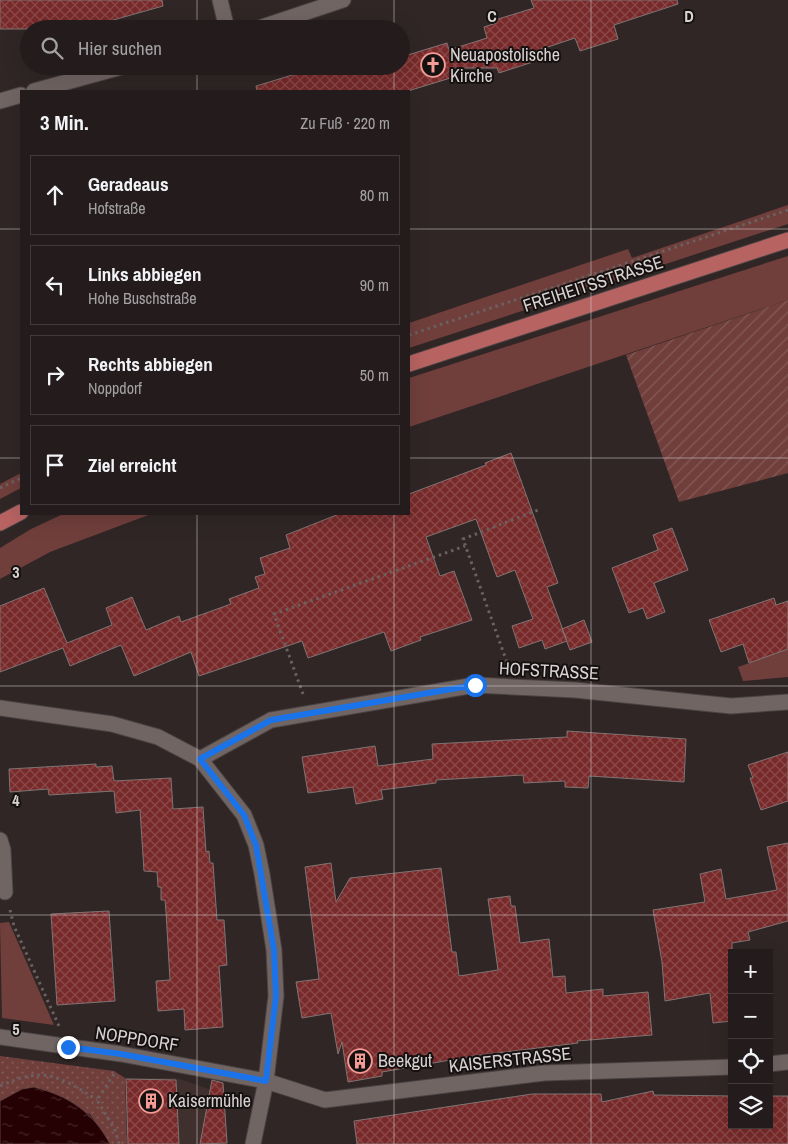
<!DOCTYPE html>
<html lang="de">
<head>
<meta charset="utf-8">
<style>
  body { margin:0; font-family:"Archivo Narrow",sans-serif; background:#2c2525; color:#f1f3f6 }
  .controls { position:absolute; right:15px; bottom:15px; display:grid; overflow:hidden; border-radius:0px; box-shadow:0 5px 20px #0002 }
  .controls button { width:45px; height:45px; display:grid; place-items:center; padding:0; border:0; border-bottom:1px solid #413a3b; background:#241c1c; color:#f1f3f6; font:25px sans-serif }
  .stop { position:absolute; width:15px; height:15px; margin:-11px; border:4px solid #1a73e8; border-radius:50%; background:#fff }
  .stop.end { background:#1a73e8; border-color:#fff; box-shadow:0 1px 5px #0008 }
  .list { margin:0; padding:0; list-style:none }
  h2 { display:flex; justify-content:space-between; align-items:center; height:65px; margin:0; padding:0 20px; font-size:21px }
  h2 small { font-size:16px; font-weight:400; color:#a3a1a3 }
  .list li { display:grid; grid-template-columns:32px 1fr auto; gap:15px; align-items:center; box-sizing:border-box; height:80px; margin:0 10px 10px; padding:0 10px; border:1px solid #413a3b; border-radius:0px }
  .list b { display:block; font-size:19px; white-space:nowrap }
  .list p { margin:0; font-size:16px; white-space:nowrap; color:#a3a1a3 }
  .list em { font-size:16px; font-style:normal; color:#a3a1a3 }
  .icon { flex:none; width:28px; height:28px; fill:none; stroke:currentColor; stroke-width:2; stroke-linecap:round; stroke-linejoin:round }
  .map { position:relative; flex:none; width:788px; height:1144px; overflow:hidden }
  .search { position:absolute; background:#241c1c; box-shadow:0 5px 20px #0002; left:20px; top:20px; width:390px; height:55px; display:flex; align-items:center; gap:12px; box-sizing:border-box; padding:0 18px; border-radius:28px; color:#a3a1a3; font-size:19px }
  .panel { position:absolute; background:#241c1c; box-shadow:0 5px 20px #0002; left:20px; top:90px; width:390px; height:425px; border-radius:0px }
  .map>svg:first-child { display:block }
  .built { fill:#3f2f2d }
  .grass { fill:#703f3c }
  .park { fill:url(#park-dots) }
  .garden { fill:url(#garden-furrows) }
  .water { fill:url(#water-ripples); stroke:#5c4041 }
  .building { fill:url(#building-cross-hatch); stroke:#807473 }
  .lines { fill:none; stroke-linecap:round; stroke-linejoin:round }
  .minor-casing { stroke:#4a4242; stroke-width:17 }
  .major-casing { stroke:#4a4242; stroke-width:17 }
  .path { stroke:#6a6161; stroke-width:3; stroke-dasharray:2.5 4; stroke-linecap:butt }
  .minor { stroke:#716564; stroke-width:15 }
  .major { stroke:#b76362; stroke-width:15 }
  .route { stroke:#1a73e8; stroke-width:6 }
  .grid { fill:none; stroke:#d9d2d2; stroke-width:1; stroke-opacity:0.55 }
  .labels { text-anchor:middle; stroke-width:4; stroke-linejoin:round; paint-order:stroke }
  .poi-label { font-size:18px; fill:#d9d2d2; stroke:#151110; text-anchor:start }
  .street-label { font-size:18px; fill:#d9d2d2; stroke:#151110 }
  .grid-label { font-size:16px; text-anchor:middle; font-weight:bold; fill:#d9d2d2; stroke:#151110; stroke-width:4; stroke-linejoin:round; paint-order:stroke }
</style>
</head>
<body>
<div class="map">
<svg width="788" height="1144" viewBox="0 0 788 1144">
  <defs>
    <pattern id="park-dots" width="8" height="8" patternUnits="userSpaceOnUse" patternTransform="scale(1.25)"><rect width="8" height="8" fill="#703f3c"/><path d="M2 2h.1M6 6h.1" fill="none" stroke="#845a57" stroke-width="1.8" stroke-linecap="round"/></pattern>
    <pattern id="garden-furrows" width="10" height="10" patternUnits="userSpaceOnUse" patternTransform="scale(1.25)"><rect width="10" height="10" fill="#703f3c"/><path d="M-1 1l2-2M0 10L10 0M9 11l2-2" fill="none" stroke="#845a57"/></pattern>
    <pattern id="water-ripples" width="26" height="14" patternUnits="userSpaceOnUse" patternTransform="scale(1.25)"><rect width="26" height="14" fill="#260103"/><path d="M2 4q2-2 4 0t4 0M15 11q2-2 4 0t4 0" fill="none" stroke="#452527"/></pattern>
    <pattern id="building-cross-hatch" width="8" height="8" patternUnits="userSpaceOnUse" patternTransform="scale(1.25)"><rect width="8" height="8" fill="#782a2a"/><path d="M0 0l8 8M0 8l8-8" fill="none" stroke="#8b4848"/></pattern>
  </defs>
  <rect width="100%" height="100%" fill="#302626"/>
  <path class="built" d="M125 1078H176L224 1094 228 1144H127Z"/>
  <path class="grass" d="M788 205V224L409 348V323L628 249 632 258Z
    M788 256V300L409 427V378Z
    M21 473V488L0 499V484Z
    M63 514H151L50 552 0 579V548L31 529Z
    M788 649V677L743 681 738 667Z
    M9 922 54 1025 2 1018 0 923Z"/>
  <path class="park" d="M0 1056 114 1071 125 1078 127 1144H110L90 1114 0 1101Z"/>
  <path class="garden" d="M788 300V473L679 502 626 355Z"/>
  <path class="water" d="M34 1087C69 1096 93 1112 110 1144H0V1101L22 1089Z"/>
  <path class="building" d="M0 0H162L163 6 92 26 90 22 64 29H0Z
    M531 0H677L678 4 614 25 618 39 580 51 575 38 539 50 542 59 499 73 497 68H454L457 76 408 91H257L256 86 322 66H401V57L447 43 449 50 487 38 484 27 496 23 495 20 534 8Z
    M511 453 558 583 547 587 567 641 545 649 542 640 519 648 512 626 533 619 515 570 497 577 476 519 426 537 440 576 454 571 472 620 420 637 421 640 391 651 384 632 308 658 302 641 199 676 191 652 134 676 121 645 70 666 63 648 0 672V606L44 588 67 643 112 625 106 608 132 597 146 630 179 616 181 622 231 604 229 599 259 588 255 577 265 574 260 558 290 548 286 535 339 514H409V494L486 465 485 463Z
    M672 528 688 570 654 583 665 612 647 619 643 608 629 613 612 568 658 550 653 535Z
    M774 598 776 605 788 601V649L749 663 743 644 721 652 709 620Z
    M584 620 592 642 570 650 562 629Z
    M567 731 686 739 684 782 589 776 588 788 565 787V781L524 783 523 775 436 780V783L381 790 383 799 356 804 353 787 308 793 302 757 375 746 378 766 433 759 432 744 567 737Z
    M788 752V801L761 810 750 778H753L748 765Z
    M96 764V767L112 766 114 781 171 778 173 809 203 807 206 852 209 851 210 863H213L217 920H224L227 965 219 966 223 1027 185 1030 184 1009 158 1011 156 981 170 980 166 912 165 900H161V887H158L157 872 144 871 140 810 116 813 114 791 49 795 48 789 10 792 9 769Z
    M788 843V921L748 932 750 940 732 943V1021L713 1023 710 993 665 1001 662 962 653 910 705 902 700 874 721 869 726 899 777 890 767 847Z
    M331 863 336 902 350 878 441 868 452 952H456L459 976 498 970 488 899 510 896 511 906H515L520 943 549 939 553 977 565 976 566 993 603 989V996L648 992 652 1035 577 1041 578 1043 473 1056 382 1072V1076L348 1082 342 1042 338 1054 331 1013 302 1018 296 982 319 979 305 867Z
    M109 911 115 1001 57 1005 51 914Z
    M126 1079 176 1080 179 1144H128Z
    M212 1080 223 1083 227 1143 200 1144Z
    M653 1091 654 1095 732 1096V1125H769V1096H788V1144H357L354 1121 532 1094H601L602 1102Z"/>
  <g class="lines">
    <g class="minor-casing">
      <path id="minor" d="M220 0 227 29
        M256 29 343 0
        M34 91 125 66
        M0 101 21 95
        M0 708 112 724 158 737 200 759 244 815 256 845 262 874 274 950 276 996 266 1081 253 1144
        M200 759 271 720 475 685 575 690 731 706 788 702
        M0 840 3 850 5 892
        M0 1037 121 1054 266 1081 325 1100 544 1073 732 1067
        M769 1064 788 1062"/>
    </g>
    <g class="major-casing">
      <path id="major" d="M409 364 788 240
        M0 523 21 512"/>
    </g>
    <path class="path" d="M409 335 788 210
      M0 488 21 478
      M509 668 463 539 538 510
      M303 694 274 614 465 546
      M10 910 14 926 59 1026
      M114 1074 97 1100 115 1130 119 1144
      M0 1086C44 1066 58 1075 97 1100"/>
    <use href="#minor" class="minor"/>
    <use href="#major" class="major"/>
  </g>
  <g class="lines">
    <path class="route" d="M68 1047 121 1054 266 1081 276 996 274 950 256 845 244 815 200 759 271 720 475 685"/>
  </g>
  <path class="grid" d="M197 0V29M394 0V29M591 0V1144M197 66V91M394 66V91M0 229H21M409 229H788M0 458H21M409 458H788M197 514V1144M394 514V1144M0 686H788M0 915H788"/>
  <defs>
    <g id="church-ring" transform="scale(1.25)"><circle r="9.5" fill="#151110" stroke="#f59c96" stroke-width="1.5"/><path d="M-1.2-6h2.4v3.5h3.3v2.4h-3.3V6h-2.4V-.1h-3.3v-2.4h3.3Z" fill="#f59c96"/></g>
    <g id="building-ring" transform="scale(1.25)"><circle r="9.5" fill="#151110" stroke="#f59c96" stroke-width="1.5"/><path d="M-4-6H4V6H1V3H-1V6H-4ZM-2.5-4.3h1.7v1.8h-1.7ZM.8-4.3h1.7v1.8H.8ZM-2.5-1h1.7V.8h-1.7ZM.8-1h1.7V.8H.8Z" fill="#f59c96"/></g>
  </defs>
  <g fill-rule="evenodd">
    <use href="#church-ring" x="433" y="65"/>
    <use href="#building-ring" x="360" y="1061"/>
    <use href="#building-ring" x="151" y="1101"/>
  </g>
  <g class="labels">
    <g class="poi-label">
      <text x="450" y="61">Neuapostolische<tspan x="450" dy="21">Kirche</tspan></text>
      <text x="378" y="1067">Beekgut</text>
      <text x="168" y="1107">Kaisermühle</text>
    </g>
    <g class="street-label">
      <text transform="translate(593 284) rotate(-18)" y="6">FREIHEITSSTRASSE</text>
      <text transform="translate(549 671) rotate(3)" y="6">HOFSTRASSE</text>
      <text transform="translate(137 1039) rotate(9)" y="6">NOPPDORF</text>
      <text transform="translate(510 1060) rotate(-6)" y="6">KAISERSTRASSE</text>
    </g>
  </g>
  <g class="grid-label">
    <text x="492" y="22">C</text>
    <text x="689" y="22">D</text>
    <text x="16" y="578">3</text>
    <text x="16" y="806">4</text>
    <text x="16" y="1035">5</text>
  </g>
</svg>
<div class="controls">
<button>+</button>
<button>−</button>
<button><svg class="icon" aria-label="locate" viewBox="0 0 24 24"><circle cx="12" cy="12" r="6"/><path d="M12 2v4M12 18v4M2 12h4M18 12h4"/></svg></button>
<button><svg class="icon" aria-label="layers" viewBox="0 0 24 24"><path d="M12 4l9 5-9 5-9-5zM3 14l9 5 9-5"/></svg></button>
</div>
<div class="stop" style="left:475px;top:685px"></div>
<div class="stop end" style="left:68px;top:1047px"></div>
<div class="search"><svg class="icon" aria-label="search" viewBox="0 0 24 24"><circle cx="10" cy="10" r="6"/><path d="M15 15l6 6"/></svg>Hier suchen</div>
<section class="panel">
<h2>3 Min.<small>Zu Fuß · 220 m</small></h2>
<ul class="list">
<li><svg class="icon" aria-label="ahead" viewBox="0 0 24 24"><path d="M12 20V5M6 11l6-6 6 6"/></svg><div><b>Geradeaus</b><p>Hofstraße</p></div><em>80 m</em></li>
<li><svg class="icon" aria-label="left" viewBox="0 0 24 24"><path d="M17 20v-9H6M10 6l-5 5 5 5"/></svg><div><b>Links abbiegen</b><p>Hohe Buschstraße</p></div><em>90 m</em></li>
<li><svg class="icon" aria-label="right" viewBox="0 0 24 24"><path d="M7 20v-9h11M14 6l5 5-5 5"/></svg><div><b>Rechts abbiegen</b><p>Noppdorf</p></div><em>50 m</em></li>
<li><svg class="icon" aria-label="arrive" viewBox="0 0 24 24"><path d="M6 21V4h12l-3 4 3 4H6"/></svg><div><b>Ziel erreicht</b></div></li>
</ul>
</section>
</div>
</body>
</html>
